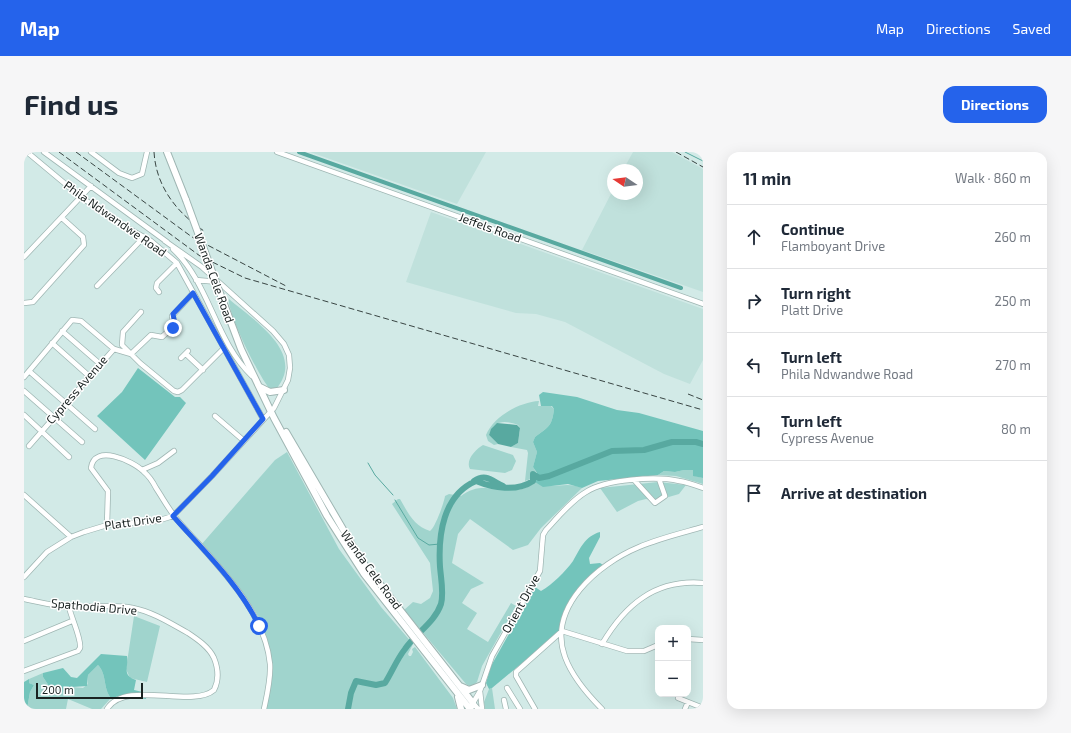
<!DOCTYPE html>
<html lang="en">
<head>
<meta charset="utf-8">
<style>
  body { margin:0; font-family:"Exo 2",sans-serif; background:#f6f6f7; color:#1f2937 }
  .controls { position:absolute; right:12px; bottom:12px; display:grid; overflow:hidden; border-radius:8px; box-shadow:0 4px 16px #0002 }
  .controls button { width:36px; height:36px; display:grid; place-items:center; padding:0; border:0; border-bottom:1px solid #e0e1e3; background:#fff; color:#1f2937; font:20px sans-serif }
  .compass { position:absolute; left:583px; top:12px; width:36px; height:36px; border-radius:50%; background:#fff; box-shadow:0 4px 16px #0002; rotate:283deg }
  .scale { position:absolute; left:12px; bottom:10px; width:107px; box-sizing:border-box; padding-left:4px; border:2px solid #192221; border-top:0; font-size:11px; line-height:14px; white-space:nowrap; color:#192221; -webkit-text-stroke:3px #fff; paint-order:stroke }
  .stop { position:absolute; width:12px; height:12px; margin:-9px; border:3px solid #2563eb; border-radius:50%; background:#fff }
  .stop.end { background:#2563eb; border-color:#fff; box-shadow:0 1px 4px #0008 }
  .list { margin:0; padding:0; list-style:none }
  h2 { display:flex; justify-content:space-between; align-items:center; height:52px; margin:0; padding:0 16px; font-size:17px }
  h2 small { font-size:13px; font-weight:400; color:#747a83 }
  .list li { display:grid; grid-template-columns:26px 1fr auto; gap:12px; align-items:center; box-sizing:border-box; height:64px; padding:0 16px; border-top:1px solid #e0e1e3 }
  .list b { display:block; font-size:15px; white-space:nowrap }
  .list p { margin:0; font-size:13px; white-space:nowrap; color:#747a83 }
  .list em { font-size:13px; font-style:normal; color:#747a83 }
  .icon { flex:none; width:22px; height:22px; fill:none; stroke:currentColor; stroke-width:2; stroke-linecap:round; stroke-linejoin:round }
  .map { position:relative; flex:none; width:679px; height:557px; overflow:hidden; border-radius:12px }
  header { display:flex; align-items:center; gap:24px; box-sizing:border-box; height:56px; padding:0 20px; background:#2563eb; color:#fff }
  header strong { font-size:19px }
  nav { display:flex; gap:22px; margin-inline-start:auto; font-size:14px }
  .intro { display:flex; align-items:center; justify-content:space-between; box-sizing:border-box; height:96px; padding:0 24px }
  h1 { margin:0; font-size:28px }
  .button { padding:10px 18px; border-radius:12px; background:#2563eb; color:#fff; font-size:14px; font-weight:700 }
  main { display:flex; gap:24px; padding:0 24px }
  aside { flex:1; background:#fff; border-radius:12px; box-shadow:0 4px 16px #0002 }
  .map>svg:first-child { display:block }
  .built { fill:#c0e1dc }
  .green { fill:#a0d4cd }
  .forest { fill:#73c4bb }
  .water { fill:#58a9a0 }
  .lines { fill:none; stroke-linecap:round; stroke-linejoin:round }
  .stream { stroke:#58a9a0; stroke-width:1 }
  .canal { stroke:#58a9a0; stroke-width:4 }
  .river { stroke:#58a9a0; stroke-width:6 }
  .minor-casing { stroke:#9fb6b3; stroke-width:6 }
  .major-casing { stroke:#9fb6b3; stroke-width:8 }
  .minor { stroke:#fff; stroke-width:4.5 }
  .major { stroke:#fff; stroke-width:6 }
  .rail { stroke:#394543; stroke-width:1; stroke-dasharray:6 3; stroke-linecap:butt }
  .major-bridge-casing { stroke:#9fb6b3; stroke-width:8; stroke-linecap:butt }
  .major-bridge { stroke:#fff; stroke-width:6 }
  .route { stroke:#2563eb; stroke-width:5 }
  .labels { text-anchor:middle; stroke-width:3; stroke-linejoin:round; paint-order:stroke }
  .street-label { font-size:12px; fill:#192221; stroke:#fff }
</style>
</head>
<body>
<header>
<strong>Map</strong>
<nav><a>Map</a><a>Directions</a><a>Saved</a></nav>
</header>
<div class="intro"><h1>Find us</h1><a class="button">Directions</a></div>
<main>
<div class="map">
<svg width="679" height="557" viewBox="0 0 679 557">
  <rect width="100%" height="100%" fill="#d2eae7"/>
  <path class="built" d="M286 0H462L433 52Z
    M609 0H648L679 17V140L558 98 589 38V42H613V18H599Z
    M407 60 679 157V208L666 232 640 222 541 170 512 162 492 161 382 130Z"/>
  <path class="green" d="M205 147C228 167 282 200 253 236H245C235 224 203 161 205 147Z
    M515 249 514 254H527L530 257C528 275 524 275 511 285L509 290 513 300 509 315 512 320H508L506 323 507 327 501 329 504 301 503 298 487 295 494 291 496 276 494 273C481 268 470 268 465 283L474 292 470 293 464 289 462 283C470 264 496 250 515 249Z
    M459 293 489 303 492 309 488 318 481 321 446 317C441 308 452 297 459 293Z
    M263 300 315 397 357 455 389 492 384 502 385 504H387L389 500 388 497 391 495 429 546 433 557H242C261 478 226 448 177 393L251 308Z
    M660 318H669L671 324 679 326V332L652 324 634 323 640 319 651 320Z
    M511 330C527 339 542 328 558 336L517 376 504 393 489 398 446 367 434 382 428 411 460 431 447 437 438 451 453 461 443 477 464 490 487 451 492 454 458 514 453 530 447 535 442 532 380 458 389 450 397 452 406 446 409 439 406 411 368 352 374 347H376C384 361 390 374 406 379 411 376 420 351 421 344L425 342 437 344C461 324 488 350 511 330Z
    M634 330 662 333 655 342 631 349 622 347 614 349 593 360 576 336Z
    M110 464 136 474 123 530 106 526 102 517Z
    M74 513C83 522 79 537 87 546L77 557H68L44 547 42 557H3L6 540 10 533 5 531V527L19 521V525L27 537 44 539 48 535 59 536 64 532V523Z
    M468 536 471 557H461L460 550 465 537Z"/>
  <path class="forest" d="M114 216 151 245H156L162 251 121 308 73 264 98 240Z
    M519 240 553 245 593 258 615 261 679 279V326L669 324V318H660L651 320 640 319 634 323 574 329 558 336 544 332 519 335 511 330 513 321 509 315 513 300 509 290 511 285C524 275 528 275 530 257L528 254H517L515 243Z
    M576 380V385L565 406 566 412 576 411 579 413 563 426 548 445 541 457 536 478 532 483 468 536 465 537 462 531 467 514 511 435 517 439C529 432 541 420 549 409 556 397 561 384 576 380Z
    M77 502 103 504C105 515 97 523 112 528L110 538 123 541 122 547 96 544 87 546C79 537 83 522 74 513L64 523 63 534 48 535 44 539 34 540 27 537 19 525V521L39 516 47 525 53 526Z
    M5 527V531L10 533 6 540 3 557H0V530Z"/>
  <path class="water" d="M473 271 493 273 496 276 494 291 487 295 474 292 465 283 467 277Z"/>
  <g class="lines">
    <path class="stream" d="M661 0 679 9
      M344 311 351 323 369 343
      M371 348 394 386 405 393 416 392"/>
    <path class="canal" d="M275 0 657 136"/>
    <path class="river" d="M450 329C462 321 468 329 479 334
      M324 557 327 541 332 529 352 533 361 531C368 520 373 507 381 497 392 481 411 470 417 452 420 441 417 427 416 415 414 383 419 343 452 329 469 336 493 340 509 329V322L515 326 525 324 588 299 620 298 648 290H672L679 292"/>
    <g class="minor-casing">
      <path id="minor" d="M3 0 57 45 96 72 127 89 153 111 239 267
        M20 0 143 90
        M67 0 95 21 108 26 118 22 123 0
        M253 0 679 152
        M149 97C186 132 191 189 228 224
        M0 105 67 34
        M172 128 194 130
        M73 134 120 85
        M135 140 132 136 133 131 153 111
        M0 151 9 150 60 93 59 85 38 66
        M117 160 99 180 98 193 116 211 150 239 154 240 158 238 199 197
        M38 179 76 212
        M28 191 65 224
        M162 202 179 218
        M157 206 164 199
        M5 219 71 277
        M0 225 48 168 57 169 90 197
        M0 239 58 290
        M0 263 45 305
        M191 264 219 288
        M5 294 90 197 107 202 127 183 138 185 150 174 148 164 169 141
        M118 318 134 311 150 299
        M611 329 631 351 641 344 635 327
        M0 343 47 385
        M83 373 84 339 67 316C70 291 109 309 119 319 125 324 129 330 132 336 140 348 146 360 156 371 190 410 241 457 246 512 247 527 243 543 240 557
        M0 425 23 400 47 385 60 380 83 373 133 369 149 364 188 324 250 256 264 228 266 216 265 203 260 192 249 179 178 115 141 89
        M0 447C15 450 30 454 45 455 66 455 87 452 109 456 129 460 146 471 164 481 173 487 185 495 190 506 194 516 195 528 190 538 168 557 102 527 83 557
        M664 487 679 488
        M0 489 48 469
        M578 492C601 453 631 427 679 431
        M0 519 54 499 56 496C58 488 47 465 45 455
        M483 536 496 557
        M456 539 458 557
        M654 546 679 556
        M480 548 482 557
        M454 557 449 551 456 539 468 504 516 419 519 383 522 378C534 365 547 349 562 340 582 327 632 324 655 329 663 330 671 333 679 336
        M511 557 492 524V520L538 479 603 499H620L634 493
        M578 557C564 543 548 524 541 505 523 455 574 412 615 395 636 386 658 381 679 375
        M661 557 664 550"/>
    </g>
    <g class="major-casing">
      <path id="major" d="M143 0 162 48
        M197 144 217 197 250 266 303 364 340 422 446 557
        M236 235 246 240 260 238
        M262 280 337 408 449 551 446 557
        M436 534 445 538 458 533
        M434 545 437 557"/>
    </g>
    <use href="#minor" class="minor"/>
    <use href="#major" class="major"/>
    <path class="rail" d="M35 0 176 104 221 126 679 258
      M52 0 168 85 262 134
      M130 0C132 34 152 60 180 79
      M652 0 679 15
      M664 242 679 248"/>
    <g class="major-bridge-casing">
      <path id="major-bridge" d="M162 48 197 144"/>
    </g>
    <use href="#major-bridge" class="major-bridge"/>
  </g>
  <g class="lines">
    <path class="route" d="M149 176 151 172 149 162 169 141 239 267 188 324 149 364C178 397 216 433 235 474"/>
  </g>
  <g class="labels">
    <g class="street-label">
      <text transform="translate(91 67) rotate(35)" y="4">Phila Ndwandwe Road</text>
      <text transform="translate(466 76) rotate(20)" y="4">Jeffels Road</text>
      <text transform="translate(190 126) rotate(70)" y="4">Wanda Cele Road</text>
      <text transform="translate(53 238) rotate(-49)" y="4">Cypress Avenue</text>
      <text transform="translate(109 370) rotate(-8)" y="4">Platt Drive</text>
      <text transform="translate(347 418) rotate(54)" y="4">Wanda Cele Road</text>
      <text transform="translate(497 452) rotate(-61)" y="4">Orient Drive</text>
      <text transform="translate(70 455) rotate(5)" y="4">Spathodia Drive</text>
    </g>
  </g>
</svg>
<div class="controls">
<button>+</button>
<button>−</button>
</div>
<svg class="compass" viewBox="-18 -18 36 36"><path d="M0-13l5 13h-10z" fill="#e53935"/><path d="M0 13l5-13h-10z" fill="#747a83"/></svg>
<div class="scale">200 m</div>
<div class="stop" style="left:235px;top:474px"></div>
<div class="stop end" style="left:149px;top:176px"></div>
</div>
<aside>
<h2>11 min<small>Walk · 860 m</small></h2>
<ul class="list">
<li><svg class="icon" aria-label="ahead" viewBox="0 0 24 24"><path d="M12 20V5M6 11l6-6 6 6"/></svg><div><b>Continue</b><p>Flamboyant Drive</p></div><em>260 m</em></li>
<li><svg class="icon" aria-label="right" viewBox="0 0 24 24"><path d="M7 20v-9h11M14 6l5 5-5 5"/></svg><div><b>Turn right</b><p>Platt Drive</p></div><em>250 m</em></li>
<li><svg class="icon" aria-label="left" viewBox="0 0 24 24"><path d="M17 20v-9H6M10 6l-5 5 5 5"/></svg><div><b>Turn left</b><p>Phila Ndwandwe Road</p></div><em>270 m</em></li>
<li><svg class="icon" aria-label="left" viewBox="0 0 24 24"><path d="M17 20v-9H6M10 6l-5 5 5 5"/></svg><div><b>Turn left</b><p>Cypress Avenue</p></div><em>80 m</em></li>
<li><svg class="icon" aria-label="arrive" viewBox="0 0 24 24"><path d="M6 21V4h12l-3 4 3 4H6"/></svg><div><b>Arrive at destination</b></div></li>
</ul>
</aside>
</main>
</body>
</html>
